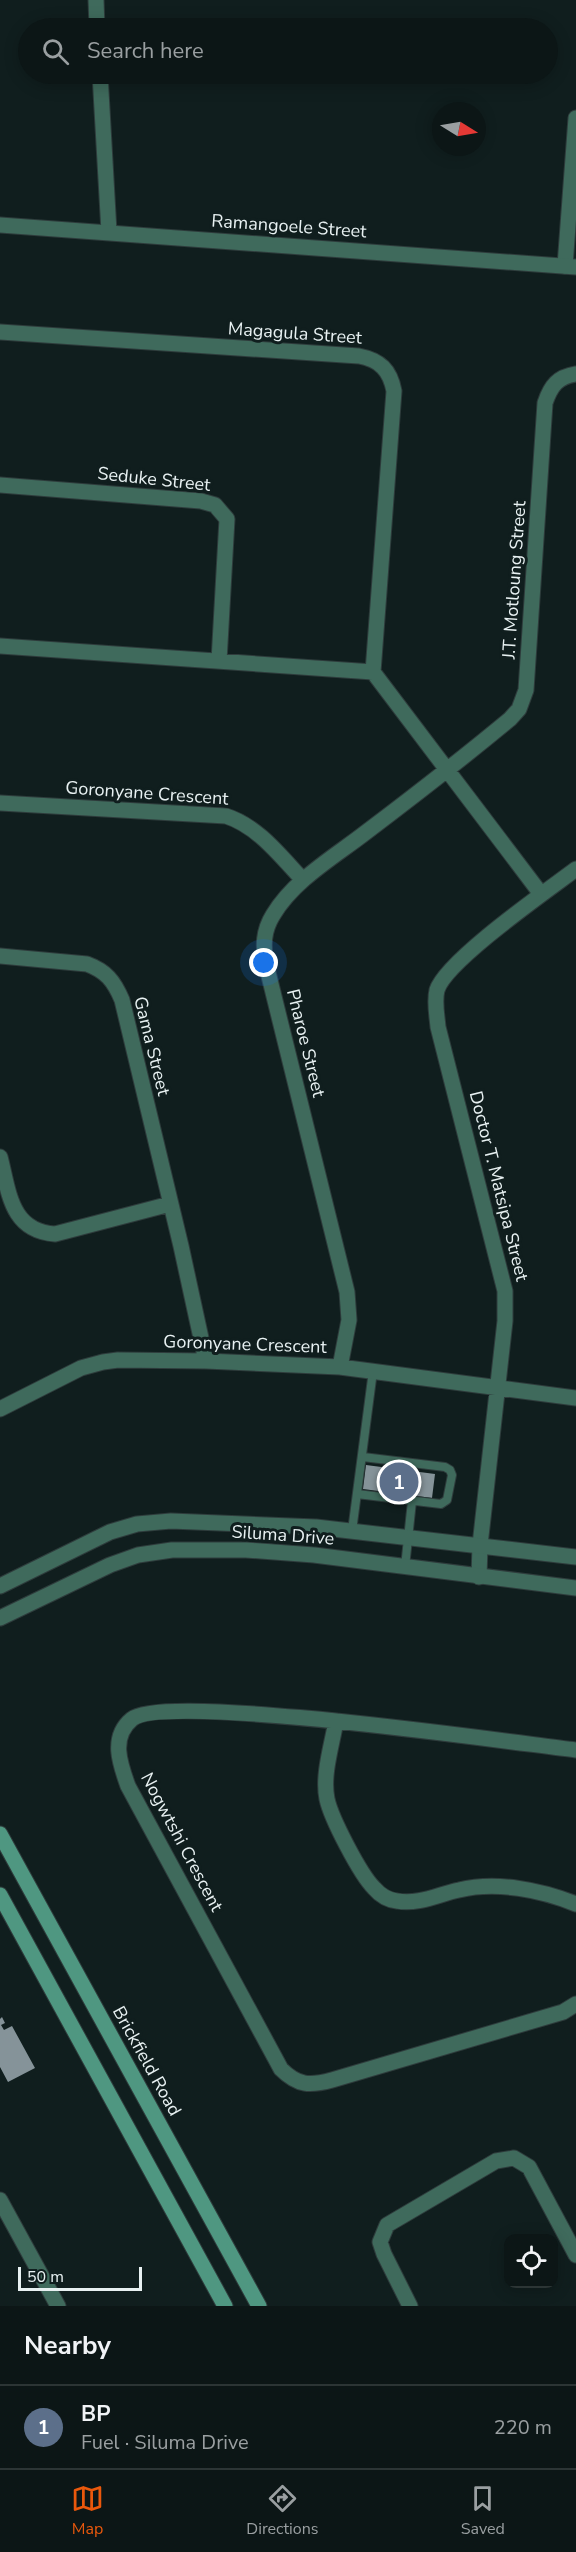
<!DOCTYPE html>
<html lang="en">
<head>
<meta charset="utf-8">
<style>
  body { margin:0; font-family:"Nunito Sans",sans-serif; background:#1a2323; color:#f1f3f6 }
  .controls { position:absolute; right:18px; bottom:18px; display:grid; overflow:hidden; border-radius:12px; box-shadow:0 3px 15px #0003 }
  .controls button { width:54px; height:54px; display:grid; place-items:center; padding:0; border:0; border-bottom:2px solid #2c3535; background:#0c1616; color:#f1f3f6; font:30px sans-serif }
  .compass { position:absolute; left:432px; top:102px; width:54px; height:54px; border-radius:50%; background:#0c1616; box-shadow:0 3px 15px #0003; rotate:101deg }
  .scale { position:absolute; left:18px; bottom:15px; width:124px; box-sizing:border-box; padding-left:6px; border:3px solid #e8f1f2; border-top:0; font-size:16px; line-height:21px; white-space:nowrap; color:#e8f1f2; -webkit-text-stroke:4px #101e1e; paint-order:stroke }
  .you { position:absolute; left:264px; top:963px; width:21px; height:21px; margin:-15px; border:4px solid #fff; border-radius:50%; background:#1a73e8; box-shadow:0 0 0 9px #1a73e833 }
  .badge { display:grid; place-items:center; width:39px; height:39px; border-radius:50%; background:#ea580c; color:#fff; font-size:20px; font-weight:700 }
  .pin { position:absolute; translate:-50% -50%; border:3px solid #fff; box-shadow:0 2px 6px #0006 }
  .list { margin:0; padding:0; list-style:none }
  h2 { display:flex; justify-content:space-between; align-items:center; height:78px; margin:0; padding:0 24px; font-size:26px }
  h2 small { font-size:20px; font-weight:400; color:#9a9fa1 }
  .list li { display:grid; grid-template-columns:39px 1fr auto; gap:18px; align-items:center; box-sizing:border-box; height:84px; padding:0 24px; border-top:2px solid #2c3535 }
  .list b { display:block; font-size:22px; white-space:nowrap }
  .list p { margin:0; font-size:20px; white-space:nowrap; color:#9a9fa1 }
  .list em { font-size:20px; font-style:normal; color:#9a9fa1 }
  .icon { flex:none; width:33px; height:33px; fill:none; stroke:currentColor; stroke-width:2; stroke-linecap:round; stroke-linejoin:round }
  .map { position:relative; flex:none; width:576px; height:2306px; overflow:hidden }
  .search { position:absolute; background:#0c1616; box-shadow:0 3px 15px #0003; left:18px; right:18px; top:18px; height:66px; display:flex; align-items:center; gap:15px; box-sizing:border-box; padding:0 21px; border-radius:33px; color:#9a9fa1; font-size:22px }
  .sheet { height:162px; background:#0c1616 }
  nav { display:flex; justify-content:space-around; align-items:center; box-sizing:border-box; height:84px; border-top:2px solid #2c3535; background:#0c1616; font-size:16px; color:#9a9fa1 }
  nav a { display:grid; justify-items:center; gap:3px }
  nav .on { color:#ea580c }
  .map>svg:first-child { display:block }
  .building { fill:#859399 }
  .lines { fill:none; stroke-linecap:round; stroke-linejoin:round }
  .service-casing { stroke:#2e3c3c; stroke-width:10 }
  .minor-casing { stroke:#2e3c3c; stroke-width:17 }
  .tertiary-casing { stroke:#2e3c3c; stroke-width:17 }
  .secondary-casing { stroke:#2e3c3c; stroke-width:17 }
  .service { stroke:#3f6a5c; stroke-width:8 }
  .minor { stroke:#3f6a5c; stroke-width:15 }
  .tertiary { stroke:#3f6a5c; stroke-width:15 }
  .secondary { stroke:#4f9781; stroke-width:15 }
  .labels { text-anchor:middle; stroke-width:6; stroke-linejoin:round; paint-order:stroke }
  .street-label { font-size:18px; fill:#e8f1f2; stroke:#101e1e }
</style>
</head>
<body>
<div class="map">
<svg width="576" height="2306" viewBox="0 0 576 2306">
  <rect width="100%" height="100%" fill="#101e1e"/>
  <path class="building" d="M366 1465 435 1474 432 1498 363 1489Z
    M2 2017 5 2023 1 2025 4 2030 12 2026 35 2068 8 2082 0 2067V2019Z"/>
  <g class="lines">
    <g class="service-casing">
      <path id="service" d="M357 1494 441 1504 447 1500 452 1475 450 1470 445 1467 363 1457
        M352 1531 373 1371
        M405 1567 412 1501"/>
    </g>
    <g class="minor-casing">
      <path id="minor" d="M96 0 97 28
        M100 74 109 232
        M565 266 576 118
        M0 332 359 356C380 360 390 370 394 391L373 672 541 894
        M0 485 201 501 215 505 227 519 219 661
        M0 646 373 672
        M0 803 226 816C258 826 281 857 303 880
        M0 956 87 964C106 971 114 981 122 1000L181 1246 206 1361
        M0 1157C9 1191 10 1231 55 1234L170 1204
        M340 1367 349 1320 347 1292 266 964C263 946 263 931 273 915 294 880 334 857 365 833 414 796 463 758 510 719L519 709 526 690 545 403C551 385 558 377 576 374
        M0 1409 81 1368 103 1362 118 1360 206 1361 340 1367 576 1398
        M479 1577 480 1545 505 1321V1291L438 1027C437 1015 434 1002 437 990 446 961 548 890 576 869
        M336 1721C332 1745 322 1775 327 1799 331 1818 360 1874 374 1888 380 1895 388 1900 397 1901 419 1905 439 1894 459 1890 497 1881 541 1890 576 1904
        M576 1750C515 1743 164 1692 132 1719 110 1737 120 1764 128 1786L281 2069C298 2086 310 2086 332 2080L563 2012 576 2004
        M0 2200 58 2306
        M410 2306 384 2254 380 2242 387 2225 496 2161 514 2158 529 2167 576 2255"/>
    </g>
    <g class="tertiary-casing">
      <path id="tertiary" d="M0 225 576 267
        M0 1586 110 1532 137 1524 171 1521 316 1527 576 1557
        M0 1618 110 1565 138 1555 172 1550H246L314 1555 576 1588"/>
    </g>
    <g class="secondary-casing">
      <path id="secondary" d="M0 1834 259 2306
        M0 1895 225 2306"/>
    </g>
    <use href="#service" class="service"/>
    <use href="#minor" class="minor"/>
    <use href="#tertiary" class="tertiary"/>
    <use href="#secondary" class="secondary"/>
  </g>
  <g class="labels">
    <g class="street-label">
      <text transform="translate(289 226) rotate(4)" y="6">Ramangoele Street</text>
      <text transform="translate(295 333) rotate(4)" y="6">Magagula Street</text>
      <text transform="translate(154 479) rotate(6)" y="6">Seduke Street</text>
      <text transform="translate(514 580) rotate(-86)" y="6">J.T. Motloung Street</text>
      <text transform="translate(147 793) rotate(4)" y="6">Goronyane Crescent</text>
      <text transform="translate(306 1043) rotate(76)" y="6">Pharoe Street</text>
      <text transform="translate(152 1046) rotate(76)" y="6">Gama Street</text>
      <text transform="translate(499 1186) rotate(76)" y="6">Doctor T. Matsipa Street</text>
      <text transform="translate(245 1344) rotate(2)" y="6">Goronyane Crescent</text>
      <text transform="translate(283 1535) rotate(4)" y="6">Siluma Drive</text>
      <text transform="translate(182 1842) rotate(62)" y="6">Nogwtshi Crescent</text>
      <text transform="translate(147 2061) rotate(61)" y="6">Brickfield Road</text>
    </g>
  </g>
</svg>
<div class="controls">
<button><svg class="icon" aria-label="locate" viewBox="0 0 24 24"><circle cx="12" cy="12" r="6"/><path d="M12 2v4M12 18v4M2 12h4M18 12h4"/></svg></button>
</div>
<svg class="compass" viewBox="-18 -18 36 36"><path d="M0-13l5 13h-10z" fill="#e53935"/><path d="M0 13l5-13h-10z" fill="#9a9fa1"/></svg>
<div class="scale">50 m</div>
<div class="you"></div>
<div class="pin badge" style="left:399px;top:1482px;background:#5c6f8a">1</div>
<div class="search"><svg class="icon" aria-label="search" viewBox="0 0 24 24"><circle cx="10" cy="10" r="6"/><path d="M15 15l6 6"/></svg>Search here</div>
</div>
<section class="sheet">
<h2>Nearby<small></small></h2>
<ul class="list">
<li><span class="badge" style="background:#5c6f8a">1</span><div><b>BP</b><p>Fuel · Siluma Drive</p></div><em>220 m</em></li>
</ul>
</section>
<nav>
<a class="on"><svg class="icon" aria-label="map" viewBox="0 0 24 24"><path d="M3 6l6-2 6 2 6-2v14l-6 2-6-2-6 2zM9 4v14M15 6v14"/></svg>Map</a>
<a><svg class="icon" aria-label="directions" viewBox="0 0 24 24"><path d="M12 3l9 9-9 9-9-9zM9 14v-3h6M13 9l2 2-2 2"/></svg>Directions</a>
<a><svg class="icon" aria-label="saved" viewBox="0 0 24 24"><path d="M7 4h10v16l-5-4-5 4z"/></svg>Saved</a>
</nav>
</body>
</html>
